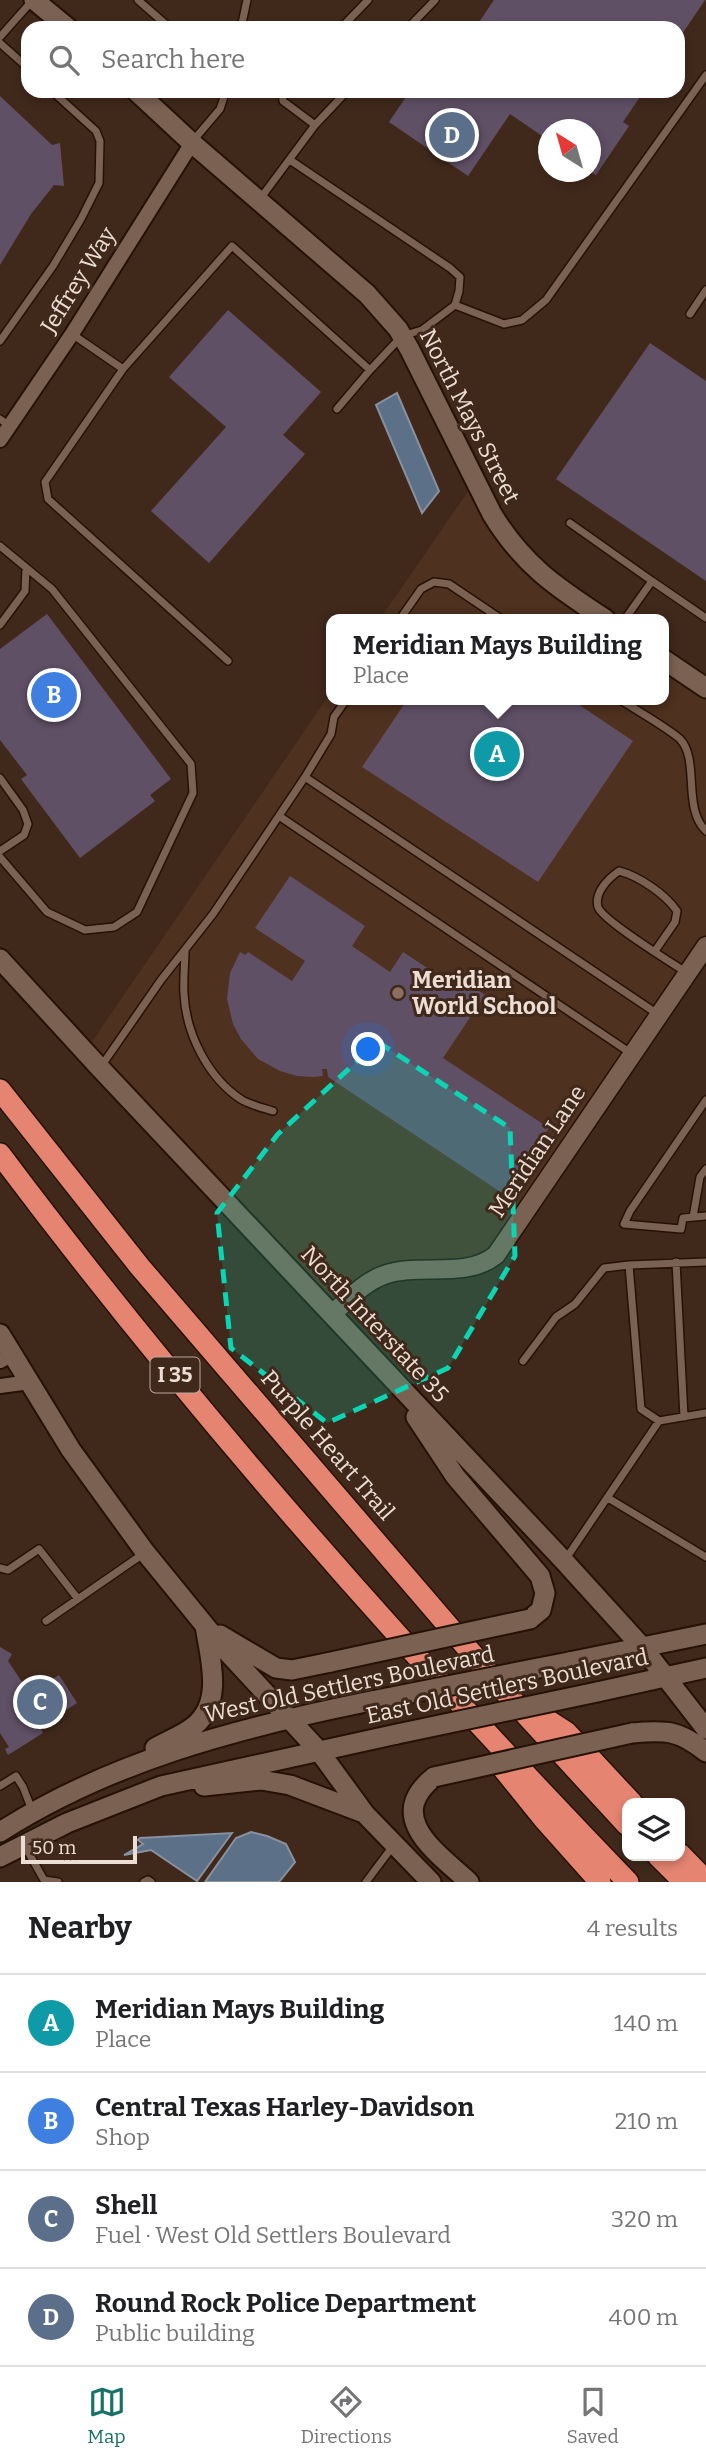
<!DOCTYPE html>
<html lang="en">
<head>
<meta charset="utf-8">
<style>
  body { margin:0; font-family:Bitter,serif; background:#f6f6f6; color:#202124 }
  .controls { position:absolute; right:21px; bottom:21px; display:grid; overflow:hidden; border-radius:14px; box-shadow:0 4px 10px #0003 }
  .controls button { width:63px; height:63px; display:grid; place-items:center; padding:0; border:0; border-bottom:2px solid #e0e0e0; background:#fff; color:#202124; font:35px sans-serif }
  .compass { position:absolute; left:538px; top:119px; width:63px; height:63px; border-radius:50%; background:#fff; box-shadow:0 4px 10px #0003; rotate:323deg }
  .scale { position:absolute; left:21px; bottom:18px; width:116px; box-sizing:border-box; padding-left:7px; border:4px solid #edded5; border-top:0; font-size:19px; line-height:24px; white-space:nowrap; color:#edded5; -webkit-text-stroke:5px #40291b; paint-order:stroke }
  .you { position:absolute; left:369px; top:1050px; width:24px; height:24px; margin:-18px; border:5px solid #fff; border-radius:50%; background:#1a73e8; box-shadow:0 0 0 10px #1a73e833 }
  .badge { display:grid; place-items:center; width:46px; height:46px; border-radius:50%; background:#177265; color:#fff; font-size:23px; font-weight:700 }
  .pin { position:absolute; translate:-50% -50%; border:4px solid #fff; box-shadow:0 2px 7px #0006 }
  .popup { position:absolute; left:326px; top:614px; width:343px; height:91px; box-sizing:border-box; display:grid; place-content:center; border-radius:14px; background:#fff; filter:drop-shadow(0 2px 5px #0005); font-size:23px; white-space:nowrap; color:#757577 }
  .popup b { font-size:26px; color:#202124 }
  .popup::after { content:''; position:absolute; left:50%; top:100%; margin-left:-14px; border:14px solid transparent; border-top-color:#fff }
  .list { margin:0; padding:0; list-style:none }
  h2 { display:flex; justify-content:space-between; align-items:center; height:91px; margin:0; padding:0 28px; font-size:30px }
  h2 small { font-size:23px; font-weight:400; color:#757577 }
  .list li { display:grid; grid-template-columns:46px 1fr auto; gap:21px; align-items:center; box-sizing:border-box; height:98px; padding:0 28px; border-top:2px solid #e0e0e0 }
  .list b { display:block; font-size:26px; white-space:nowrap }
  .list p { margin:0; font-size:23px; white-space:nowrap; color:#757577 }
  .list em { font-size:23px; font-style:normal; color:#757577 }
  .icon { flex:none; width:38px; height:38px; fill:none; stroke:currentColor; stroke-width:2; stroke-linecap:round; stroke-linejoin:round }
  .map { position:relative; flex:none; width:706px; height:1882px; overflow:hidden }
  .search { position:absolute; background:#fff; box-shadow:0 4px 10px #0003; left:21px; right:21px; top:21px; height:77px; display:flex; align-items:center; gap:18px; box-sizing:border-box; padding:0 24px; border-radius:21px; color:#757577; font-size:26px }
  .sheet { height:483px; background:#fff }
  nav { display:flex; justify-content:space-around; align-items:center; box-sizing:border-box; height:98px; border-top:2px solid #e0e0e0; background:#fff; font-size:19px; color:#757577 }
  nav a { display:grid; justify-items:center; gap:4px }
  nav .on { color:#177265 }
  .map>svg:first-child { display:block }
  .built { fill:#4e311f }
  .water { fill:#5c7088; stroke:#88919f; stroke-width:2 }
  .building { fill:#605066 }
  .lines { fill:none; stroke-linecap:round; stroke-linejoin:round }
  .service-casing { stroke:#261105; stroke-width:10 }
  .minor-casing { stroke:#261105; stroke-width:18 }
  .tertiary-casing { stroke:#261105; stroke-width:21 }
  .secondary-casing { stroke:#261105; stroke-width:23 }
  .motorway-casing { stroke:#261105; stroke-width:24 }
  .service { stroke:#7b6152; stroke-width:7 }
  .minor { stroke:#7b6152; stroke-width:14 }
  .tertiary { stroke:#7b6152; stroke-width:18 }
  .secondary { stroke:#7b6152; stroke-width:19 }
  .motorway { stroke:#e58471; stroke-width:21 }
  .secondary-bridge-casing { stroke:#261105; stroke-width:23; stroke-linecap:butt }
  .secondary-bridge { stroke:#7b6152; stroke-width:19 }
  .marked { fill:#0bd5b5; fill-opacity:0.2; stroke:#0bd5b5; stroke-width:5; stroke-dasharray:14 9; stroke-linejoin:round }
  .education-dot { fill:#8d6e63; stroke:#40291b; stroke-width:2.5 }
  .labels { text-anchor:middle; stroke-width:6; stroke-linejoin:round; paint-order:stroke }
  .shield { fill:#40291b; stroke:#b9a89d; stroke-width:2 }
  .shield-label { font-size:21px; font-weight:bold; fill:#edded5 }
  .street-label { font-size:23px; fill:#edded5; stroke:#40291b }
  .poi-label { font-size:23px; font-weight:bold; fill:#edded5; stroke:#40291b; text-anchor:start }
</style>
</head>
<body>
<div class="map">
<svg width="706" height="1882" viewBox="0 0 706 1882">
  <rect width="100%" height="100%" fill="#40291b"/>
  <path class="built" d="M471 487 489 525 513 559 536 582 591 619H380Z
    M663 669 706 698V941L489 1257 393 1269 335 1306 89 1046 331 692V700H663Z"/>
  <path class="water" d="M397 393 439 491 422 513 376 405Z
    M251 1832 267 1836 286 1844 295 1862 279 1882H205L236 1838Z
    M232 1833 197 1881 151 1850 124 1855 143 1844 138 1840 140 1838Z"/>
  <path class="building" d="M494 0H705L678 40V28H475Z
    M410 91H644L623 122 629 126 596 175 590 172V130H548V140L510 114 468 176 389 122Z
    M0 96 52 145 60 143 64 186 54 185 31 214 0 265Z
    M228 310 321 392 283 435 305 454 209 563 151 511 226 427 169 377Z
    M650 343 706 381V581L556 479Z
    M47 614 171 779 150 795 155 801 80 858 21 779 27 775 0 740V649Z
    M407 700H572L633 741 538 882 362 767Z
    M290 876 365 926 352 946 390 972 403 952 461 990 469 977 476 982 473 987 485 995 443 1058 549 1128 505 1195 328 1077 327 1069H322L323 1076 314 1077 297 1076 280 1071 258 1059 241 1039 233 1024 227 999 230 973 240 952 245 955 248 952 292 981 305 961 255 928Z
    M0 1647 12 1654 8 1661 22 1682 20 1684 27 1696 59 1675 77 1703 40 1727 43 1733 8 1755 5 1749 9 1747 0 1733Z"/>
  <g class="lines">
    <g class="service-casing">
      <path id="service" d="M138 0 170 28
        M241 28 247 0
        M341 28 368 0
        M408 28 435 0
        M0 37 32 1
        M0 43 28 68
        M282 91 283 101 315 125
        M192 142 220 109 226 91
        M260 199 315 125 347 91
        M455 305 504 324 522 320 546 300 706 75
        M690 314 706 290
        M72 334 123 369 45 482 48 499 228 661
        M0 341 53 266 81 219 99 183 100 141 96 131 52 91
        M123 369 232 246 370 370 402 336 422 330 455 305 459 291 460 277 450 268 290 160
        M337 409 370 370
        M0 419 10 426
        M570 523 652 581
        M0 546 52 589 191 764 193 793 137 912 114 927 85 930 47 912 0 857
        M400 619 421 589 434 582 449 584 501 619
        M625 619 652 581 706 618
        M0 625 25 591 26 568
        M621 700C636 710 668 728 680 739 700 760 682 808 706 831
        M305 777 331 734 334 717 346 700
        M0 778 23 810 28 824 24 835 0 851
        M279 816 632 1054
        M185 950C185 964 183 979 184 994 186 1034 208 1078 242 1100 251 1105 263 1108 273 1111
        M655 951 675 922 677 911C665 894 639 876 619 871 609 878 594 892 598 907 602 920 672 963 687 973
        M100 1068 161 980 213 914 305 777 659 1015
        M706 1100 630 1211 624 1224 681 1229 683 1218 706 1216
        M693 1217 700 1177 706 1169
        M676 1262 684 1417
        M629 1265 641 1409 659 1421
        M523 1361 556 1317 575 1304 604 1268 629 1265 706 1262
        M608 1498 706 1557
        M565 1560 659 1421 706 1413
        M0 1568 8 1570 39 1549 78 1599
        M46 1621 143 1554
        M0 1786 16 1776 23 1787 32 1810
        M26 1848 44 1880 58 1882
        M144 1882 148 1880 151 1882
        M366 1882 393 1846"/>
    </g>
    <g class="minor-casing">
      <path id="minor" d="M0 440 72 334 192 143
        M0 1361 13 1354
        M0 1386 30 1382"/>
    </g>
    <g class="tertiary-casing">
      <path id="tertiary" d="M332 1314C348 1300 364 1282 384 1275 419 1262 465 1280 496 1255L706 946"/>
    </g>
    <g class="secondary-casing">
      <path id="secondary" d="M34 0 68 28
        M136 91 192 143 367 294 398 329 410 350 492 514C523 565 556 587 605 619
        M663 659 706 688
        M0 959 100 1068 564 1561 643 1648 706 1729
        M0 1334 71 1450 145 1552 220 1644 319 1751 365 1814 431 1882
        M416 1417 455 1476 540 1576 545 1593 541 1610 530 1619
        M220 1635 276 1668 292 1670 331 1662
        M569 1662 706 1634
        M597 1692 706 1668
        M632 1733C666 1730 679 1730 706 1752
        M155 1748C167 1741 183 1735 194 1726 224 1702 210 1658 205 1626
        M434 1777C384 1817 436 1852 469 1882
        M204 1786 261 1780 290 1785 364 1813
        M0 1832C111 1761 238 1728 366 1702
        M0 1857 67 1823 161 1786 397 1734"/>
    </g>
    <g class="motorway-casing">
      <path id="motorway" d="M0 1090 140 1267 505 1692 627 1825
        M0 1154C192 1410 406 1652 628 1882
        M532 1710 566 1732 632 1803
        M497 1761 543 1818 600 1882
        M680 1854 706 1881
        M658 1856 684 1882"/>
    </g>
    <use href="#service" class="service"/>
    <use href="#minor" class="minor"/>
    <use href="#tertiary" class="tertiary"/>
    <use href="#secondary" class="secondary"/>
    <use href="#motorway" class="motorway"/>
    <g class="secondary-bridge-casing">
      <path id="secondary-bridge" d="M331 1662 530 1619
        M366 1702 569 1662
        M397 1734 597 1692
        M434 1777 632 1733"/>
    </g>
    <use href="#secondary-bridge" class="secondary-bridge"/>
  </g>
  <path class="marked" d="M378 1042 510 1128 515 1256 448 1368 327 1423 231 1348 217 1213 278 1134Z"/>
  <circle class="education-dot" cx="398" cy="993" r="7"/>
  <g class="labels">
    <rect class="shield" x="150.5" y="1357.5" width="49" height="35" rx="5"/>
    <g class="shield-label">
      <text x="175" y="1382">I 35</text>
    </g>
    <g class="street-label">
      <text transform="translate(78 280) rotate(-58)" y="8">Jeffrey Way</text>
      <text transform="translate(470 416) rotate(63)" y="8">North Mays Street</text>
      <text transform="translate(537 1151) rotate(-56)" y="8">Meridian Lane</text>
      <text transform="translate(375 1324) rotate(47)" y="8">North Interstate 35</text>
      <text transform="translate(328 1445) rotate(49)" y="8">Purple Heart Trail</text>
      <text transform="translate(349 1684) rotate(-12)" y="8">West Old Settlers Boulevard</text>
      <text transform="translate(507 1686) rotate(-12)" y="8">East Old Settlers Boulevard</text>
    </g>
    <g class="poi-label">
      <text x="412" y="988">Meridian<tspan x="412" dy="26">World School</tspan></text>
    </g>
  </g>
</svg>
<div class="controls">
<button><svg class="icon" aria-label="layers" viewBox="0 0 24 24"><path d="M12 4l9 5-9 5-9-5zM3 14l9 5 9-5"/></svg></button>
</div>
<svg class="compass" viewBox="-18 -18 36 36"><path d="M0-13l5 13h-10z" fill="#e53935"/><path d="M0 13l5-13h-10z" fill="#757577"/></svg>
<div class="scale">50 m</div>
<div class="you"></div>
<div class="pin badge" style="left:497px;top:754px;background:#0f9aa8">A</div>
<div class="popup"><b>Meridian Mays Building</b>Place</div>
<div class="pin badge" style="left:54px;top:695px;background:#3f7fe0">B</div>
<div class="pin badge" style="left:40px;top:1702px;background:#5c6f8a">C</div>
<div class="pin badge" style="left:452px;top:135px;background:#5c6f8a">D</div>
<div class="search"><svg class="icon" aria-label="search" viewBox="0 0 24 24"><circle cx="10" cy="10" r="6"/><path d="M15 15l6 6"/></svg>Search here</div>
</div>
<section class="sheet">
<h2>Nearby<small>4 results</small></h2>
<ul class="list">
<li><span class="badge" style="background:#0f9aa8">A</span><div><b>Meridian Mays Building</b><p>Place</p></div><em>140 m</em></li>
<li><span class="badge" style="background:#3f7fe0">B</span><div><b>Central Texas Harley-Davidson</b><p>Shop</p></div><em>210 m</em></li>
<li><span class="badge" style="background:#5c6f8a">C</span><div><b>Shell</b><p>Fuel · West Old Settlers Boulevard</p></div><em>320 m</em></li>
<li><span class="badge" style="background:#5c6f8a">D</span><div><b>Round Rock Police Department</b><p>Public building</p></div><em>400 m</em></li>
</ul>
</section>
<nav>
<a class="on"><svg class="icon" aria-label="map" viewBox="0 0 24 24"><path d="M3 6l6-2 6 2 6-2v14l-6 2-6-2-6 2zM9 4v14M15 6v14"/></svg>Map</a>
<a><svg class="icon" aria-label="directions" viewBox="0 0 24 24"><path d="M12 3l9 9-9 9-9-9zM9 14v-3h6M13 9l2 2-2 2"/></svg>Directions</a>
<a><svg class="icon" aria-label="saved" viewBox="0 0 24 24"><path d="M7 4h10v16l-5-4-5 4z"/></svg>Saved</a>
</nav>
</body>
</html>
